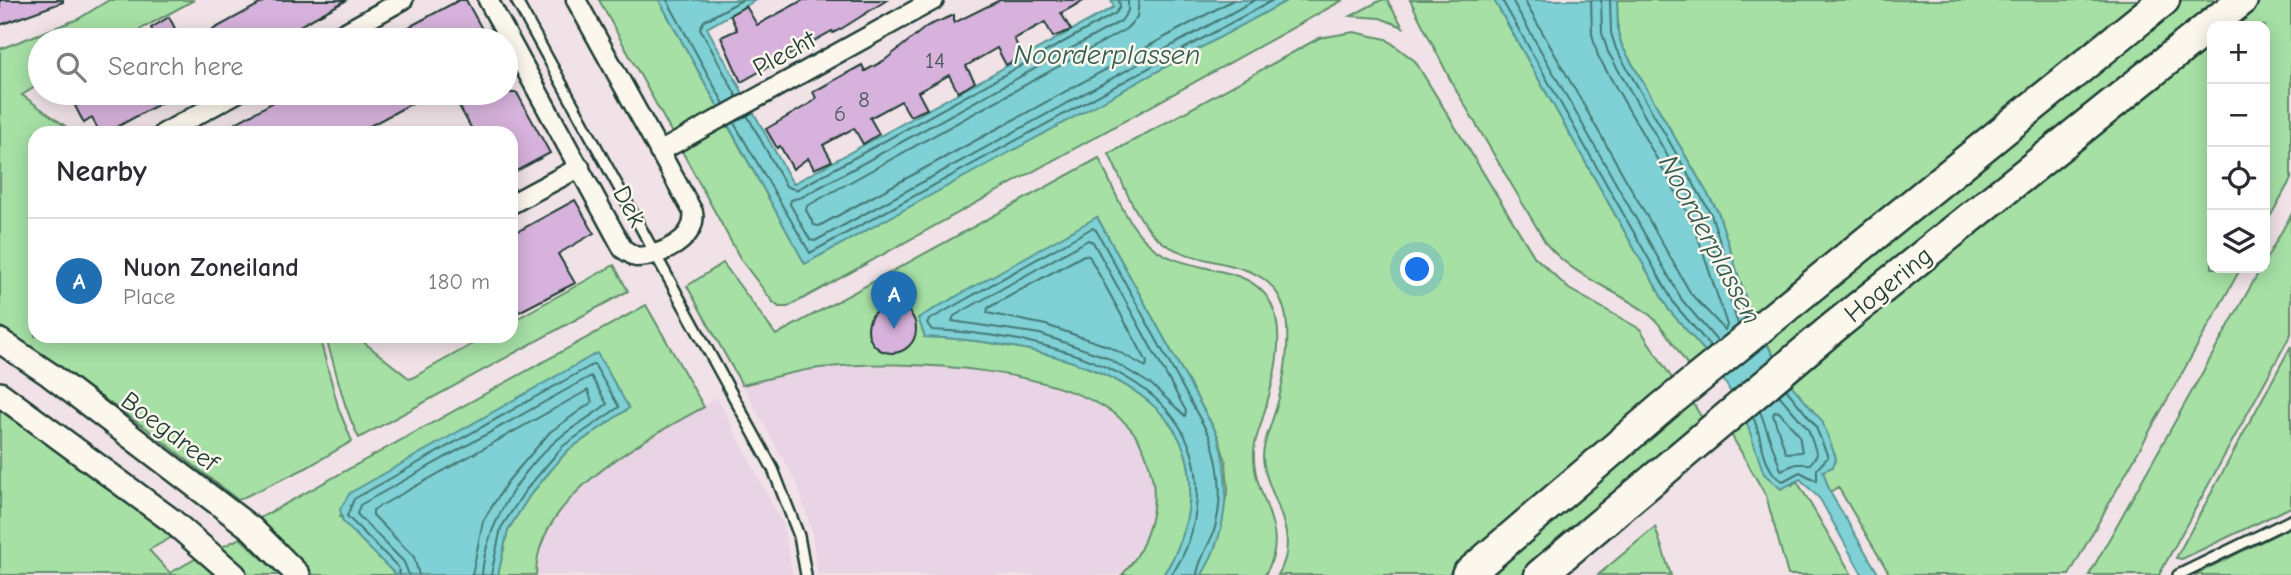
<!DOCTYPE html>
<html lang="en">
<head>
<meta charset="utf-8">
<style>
  body { margin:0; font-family:"Comic Neue",sans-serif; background:#f2f2f3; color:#2b2b33 }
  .controls { position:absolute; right:21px; top:21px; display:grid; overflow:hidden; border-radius:14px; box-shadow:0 4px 18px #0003 }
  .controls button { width:63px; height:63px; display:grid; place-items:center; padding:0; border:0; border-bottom:2px solid #e1e1e2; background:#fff; color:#2b2b33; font:35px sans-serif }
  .you { position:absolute; left:1418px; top:270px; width:24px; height:24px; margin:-18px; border:5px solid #fff; border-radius:50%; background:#1a73e8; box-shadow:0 0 0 10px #1a73e833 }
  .badge { display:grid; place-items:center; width:46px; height:46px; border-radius:50%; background:#1f6fb2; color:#fff; font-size:23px; font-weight:700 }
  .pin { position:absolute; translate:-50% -58px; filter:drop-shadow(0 2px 4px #0008) }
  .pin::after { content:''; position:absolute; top:37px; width:24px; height:21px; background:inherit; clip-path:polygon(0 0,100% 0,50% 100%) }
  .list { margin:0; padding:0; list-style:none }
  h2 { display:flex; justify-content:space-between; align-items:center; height:91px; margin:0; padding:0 28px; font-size:30px }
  h2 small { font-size:23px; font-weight:400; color:#7c7c81 }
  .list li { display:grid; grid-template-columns:46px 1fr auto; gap:21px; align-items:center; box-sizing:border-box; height:126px; padding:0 28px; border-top:2px solid #e1e1e2 }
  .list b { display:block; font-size:26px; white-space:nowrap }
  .list p { margin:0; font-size:23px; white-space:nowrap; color:#7c7c81 }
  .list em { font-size:23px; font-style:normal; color:#7c7c81 }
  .icon { flex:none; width:38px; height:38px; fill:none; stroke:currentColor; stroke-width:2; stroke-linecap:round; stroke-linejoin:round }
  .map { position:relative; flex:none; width:2291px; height:575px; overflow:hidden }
  .search { position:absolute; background:#fff; box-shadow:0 4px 18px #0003; left:28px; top:28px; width:490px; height:77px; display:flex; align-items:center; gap:18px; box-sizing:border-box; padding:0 24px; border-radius:38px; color:#7c7c81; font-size:26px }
  .panel { position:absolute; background:#fff; box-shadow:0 4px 18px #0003; left:28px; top:126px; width:490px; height:217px; border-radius:21px }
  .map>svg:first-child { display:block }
  .built { fill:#e8d4e4 }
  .green { fill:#a6e0a5; stroke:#628e6c; stroke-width:2 }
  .water { fill:#7fd1d5; stroke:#599695; stroke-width:2 }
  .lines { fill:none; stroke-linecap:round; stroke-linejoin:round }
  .shore { stroke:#457874; stroke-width:2 }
  .building { fill:#d7b2dc; stroke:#1f3d34; stroke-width:2 }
  .service-casing { stroke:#1f3d34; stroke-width:14 }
  .minor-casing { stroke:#1f3d34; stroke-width:23 }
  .tertiary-casing { stroke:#1f3d34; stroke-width:28 }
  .trunk-casing { stroke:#1f3d34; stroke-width:35 }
  .service { stroke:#fbf7ec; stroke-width:9 }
  .minor { stroke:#fbf7ec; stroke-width:18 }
  .tertiary { stroke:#fbf7ec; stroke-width:23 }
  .trunk { stroke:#fbf7ec; stroke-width:30 }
  .labels { text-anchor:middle; stroke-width:5; stroke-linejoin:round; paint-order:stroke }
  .number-label { font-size:23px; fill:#4d5a5e }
  .street-label { font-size:26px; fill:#1f3d34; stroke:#fbf7ec }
  .water-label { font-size:28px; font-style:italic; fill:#325b54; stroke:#fbf7ec }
</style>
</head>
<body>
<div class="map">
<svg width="2291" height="575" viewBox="0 0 2291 575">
  <rect width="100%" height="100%" fill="#f0e2e7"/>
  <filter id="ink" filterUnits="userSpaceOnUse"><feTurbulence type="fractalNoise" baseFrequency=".0143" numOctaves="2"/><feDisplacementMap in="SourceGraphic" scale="14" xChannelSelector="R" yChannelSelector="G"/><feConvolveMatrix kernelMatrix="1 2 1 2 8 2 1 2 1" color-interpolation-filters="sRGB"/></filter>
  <g filter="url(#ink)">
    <path class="built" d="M930 365 1009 376 1069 391 1107 410 1134 432 1149 459 1155 489 1150 528 1125 572 1122 575H818L811 529 798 486 742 385 821 368Z
      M717 397 783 525 793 575H536L544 539 561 509 579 489 601 470Z"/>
    <path class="green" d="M109 0H194L121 40H40V84L22 95 75 133H35V336H319L339 410 352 441 306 468 238 500 147 429 0 326V49L78 19Z
      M599 0H659L720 110 673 135Z
      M1288 0H1343L788 307H779L773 302 741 260 682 151 727 124 805 263Z
      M1381 0H1387L1403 27 1380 18 1351 16Z
      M1410 0H1494L1669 310 1711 358 1693 373C1679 354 1665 326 1646 312 1612 288 1575 277 1547 245L1453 85Z
      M1617 0H2144L1826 263 1751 315 1718 212 1622 46 1618 32Z
      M2176 0H2223L1777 361 1764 338Z
      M2251 0H2291V179L2265 226V26H2218Z
      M2212 31V268H2241L2069 575H1890L1838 487 1830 492 1786 379Z
      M1354 32 1386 39 1415 61 1534 256 1569 289 1640 329 1675 383 1447 575H1278C1304 531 1265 496 1263 457 1263 443 1268 434 1272 421 1282 393 1289 356 1287 326 1281 247 1198 276 1156 237 1134 217 1122 180 1109 154L1319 38Z
      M1099 158C1113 187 1125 223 1150 245 1189 280 1267 256 1277 323 1282 352 1271 390 1263 417 1259 432 1253 443 1254 458 1255 501 1292 529 1265 575H1202L1228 491 1226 462 1217 434 1097 217 925 337C1013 340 1195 369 1190 490 1189 522 1181 549 1163 575H1122C1145 552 1159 509 1152 477 1149 462 1144 446 1134 433 1084 366 898 358 820 368 794 371 768 379 742 385L687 286 723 263 776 335Z
      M2291 215V334L2159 575H2089L2261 268H2265V261Z
      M614 265 628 291 359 438C341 403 338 373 325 336H356L410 379 487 336H511V322Z
      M646 305 704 407C644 440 536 495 536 575H498L508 530 530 495 567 451 629 408 340 517 396 575H314L258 519Z
      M2291 346V507L2182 559 2176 558Z
      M1691 400 1705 423 1522 575H1480Z
      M0 409 174 536 149 550 170 573 197 558 216 575H0Z
      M1744 415 1792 485 1797 481 1852 575H1788L1766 496 1728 429Z
      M1655 527 1671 575H1598Z
      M2291 527V575H2194Z
      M240 538 280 575H246L218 549Z"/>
    <path class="water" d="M659 0H756L707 28 793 184 1114 7 1111 0H1288L805 264Z
      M1494 0H1617L1618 32 1622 46 1718 212 1751 315 1786 379 1822 421 1836 458 1833 467 1823 471 1830 492 1879 575H1864L1860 571 1820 499 1800 479 1781 489 1764 474 1744 415 1711 358 1669 310Z
      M1097 217 1217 434C1232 483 1228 530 1202 575H1163C1181 549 1189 522 1190 490 1195 369 1013 340 925 337L918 318Z
      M597 353 629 408 567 451 530 495 508 530 498 575H396L343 522 340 509 350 493Z"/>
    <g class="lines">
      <path class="shore" d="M667 0 724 104
        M1128 0V11L1121 21 802 197 791 200 790 204 810 240 815 241 1255 0
        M1139 0 1137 17 1126 29 807 206 806 210 814 225 819 226 1233 0
        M1502 0 1675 305 1711 347
        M1512 0 1682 300 1717 341
        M1524 0 1691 294 1725 330 1727 325 1693 222 1598 56 1592 34 1591 0
        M1601 0 1602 33 1608 52 1703 218 1738 324
        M1610 0 1611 33 1616 49 1711 214 1745 319
        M737 97 700 28 704 21 742 0
        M747 115 786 186 796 190 1116 13 1120 7 1119 0
        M734 123 810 253 1273 0
        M1088 240 1093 242 1186 411 1185 416 1152 385 1106 357 1040 334 952 321 954 316Z
        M1084 255 1089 256 1147 362 1146 367 1110 347 1046 325 987 313 988 308Z
        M1760 411 1781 470 1796 464H1810L1817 455 1808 429 1779 395
        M1775 411 1779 412 1799 435 1802 452 1786 453 1773 415Z
        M1753 417C1762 435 1763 473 1783 481L1800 472 1817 481V469L1828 457 1815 425 1786 389
        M400 575 398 567 347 516 354 499 594 364 619 407 563 446 525 491 501 528 491 575
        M409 575 404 562 357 514 360 505 591 376 607 404C591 417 573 426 558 439 521 470 485 526 482 575
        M419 575 414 557 373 515V510L588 390 592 402 550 432 508 481 483 521 472 575
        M1171 575C1188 552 1196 524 1197 495 1202 366 1029 334 932 330L927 323 929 320 1092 228 1096 230 1210 437C1221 469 1224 501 1213 534 1208 547 1198 562 1197 575"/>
    </g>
    <path class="building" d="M0 0H63V2L0 25Z
      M267 0H347L274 40H194Z
      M459 0H466L488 40H385Z
      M803 0H887L841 29 833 33 832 31 741 82 721 37 737 30 730 15 746 6 757 25Z
      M1000 0H1085L1061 13 1071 30 1053 37 1045 22 1014 39 1023 56 1006 65 997 48 966 66 975 82 966 88 958 92 949 75 918 92 927 109 910 116 901 101 870 118 879 134 863 144 854 128 823 145 832 161 814 169 808 158 793 169 780 146 777 148 766 129 809 104 816 98 813 92 862 65 865 71 885 60 927 26 954 15V23Z
      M169 17 181 40H158L151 28Z
      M99 93H179L106 133H100L92 118 84 123 75 106Z
      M290 93H431L357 133H218Z
      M452 93H517L550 153 511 174V133H474Z
      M575 200 594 233 558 254 575 283 511 316V235Z
      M868 329a24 24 0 1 1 48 0a24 24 0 1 1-48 0Z"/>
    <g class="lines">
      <g class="service-casing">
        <path id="service" d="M516 0 773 469 799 536 806 575
          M2178 575 2291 520"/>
      </g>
      <g class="minor-casing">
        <path id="minor" d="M488 0 623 249 636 257C660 257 698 239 693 212L576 0
          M331 40 403 0
          M164 133 237 93
          M659 152 934 0
          M511 204 580 167"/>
      </g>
      <g class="tertiary-casing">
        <path id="tertiary" d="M0 341 49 374 252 529 298 575
          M0 394 171 520 234 575"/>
      </g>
      <g class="trunk-casing">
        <path id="trunk" d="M1467 575 1663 407 2164 0
          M1540 575 1834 327 2242 0"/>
      </g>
      <use href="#service" class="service"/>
      <use href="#minor" class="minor"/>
      <use href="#tertiary" class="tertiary"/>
      <use href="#trunk" class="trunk"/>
    </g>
  </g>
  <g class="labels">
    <g class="number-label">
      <text x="935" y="68">14</text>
      <text x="864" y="107">8</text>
      <text x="840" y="121">6</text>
    </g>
    <g class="street-label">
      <text transform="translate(784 53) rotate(-29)" y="9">Plecht</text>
      <text transform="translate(630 206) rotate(62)" y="9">Dek</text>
      <text transform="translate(1888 284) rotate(-39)" y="9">Hogering</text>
      <text transform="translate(170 431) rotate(37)" y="9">Boegdreef</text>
    </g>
    <g class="water-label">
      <text x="1107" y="64">Noorderplassen</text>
      <text transform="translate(1711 239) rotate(62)" y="10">Noorderplassen</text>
    </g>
  </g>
</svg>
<div class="controls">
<button>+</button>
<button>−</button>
<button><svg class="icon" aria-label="locate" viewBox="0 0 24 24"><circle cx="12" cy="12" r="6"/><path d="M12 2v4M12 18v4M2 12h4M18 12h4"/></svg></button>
<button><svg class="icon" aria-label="layers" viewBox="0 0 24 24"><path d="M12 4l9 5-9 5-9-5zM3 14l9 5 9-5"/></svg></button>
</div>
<div class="you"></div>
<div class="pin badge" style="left:894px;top:329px">A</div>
<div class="search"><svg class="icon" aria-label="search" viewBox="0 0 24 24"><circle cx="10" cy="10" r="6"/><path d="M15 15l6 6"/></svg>Search here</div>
<section class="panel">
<h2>Nearby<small></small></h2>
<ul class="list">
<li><span class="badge">A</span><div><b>Nuon Zoneiland</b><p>Place</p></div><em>180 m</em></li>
</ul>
</section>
</div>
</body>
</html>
